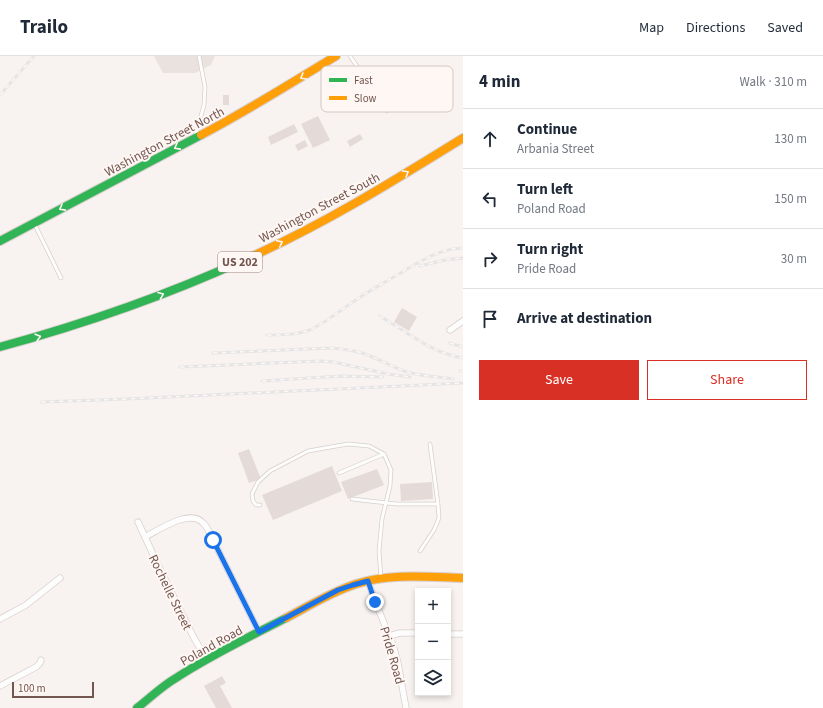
<!DOCTYPE html>
<html lang="en">
<head>
<meta charset="utf-8">
<style>
  body { margin:0; font-family:"Source Sans 3",sans-serif; background:#f2f2f3; color:#1f2937 }
  .controls { position:absolute; right:12px; bottom:12px; display:grid; overflow:hidden; border-radius:0px; box-shadow:0 2px 6px #0003 }
  .controls button { width:36px; height:36px; display:grid; place-items:center; padding:0; border:0; border-bottom:1px solid #e0e1e3; background:#fff; color:#1f2937; font:20px sans-serif }
  .scale { position:absolute; left:12px; bottom:10px; width:82px; box-sizing:border-box; padding-left:4px; border:2px solid #745651; border-top:0; font-size:11px; line-height:14px; white-space:nowrap; color:#745651; -webkit-text-stroke:3px #fef7f3; paint-order:stroke }
  .stop { position:absolute; width:12px; height:12px; margin:-9px; border:3px solid #1a73e8; border-radius:50%; background:#fff }
  .stop.end { background:#1a73e8; border-color:#fff; box-shadow:0 1px 4px #0008 }
  .list { margin:0; padding:0; list-style:none }
  h2 { display:flex; justify-content:space-between; align-items:center; height:52px; margin:0; padding:0 16px; font-size:17px }
  h2 small { font-size:13px; font-weight:400; color:#747a83 }
  .list li { display:grid; grid-template-columns:26px 1fr auto; gap:12px; align-items:center; box-sizing:border-box; height:60px; padding:0 16px; border-top:1px solid #e0e1e3 }
  .list b { display:block; font-size:15px; white-space:nowrap }
  .list p { margin:0; font-size:13px; white-space:nowrap; color:#747a83 }
  .list em { font-size:13px; font-style:normal; color:#747a83 }
  .actions { display:flex; gap:8px; padding:12px 16px }
  .actions a { flex:1; padding:9px 0; border:1px solid #d93025; border-radius:0px; text-align:center; font-size:14px; color:#d93025 }
  .actions .main { background:#d93025; color:#fff }
  .icon { flex:none; width:22px; height:22px; fill:none; stroke:currentColor; stroke-width:2; stroke-linecap:round; stroke-linejoin:round }
  .map { position:relative; flex:none; width:463px; height:652px; overflow:hidden }
  header { display:flex; align-items:center; gap:24px; box-sizing:border-box; height:56px; padding:0 20px; background:#fff; border-bottom:1px solid #e0e1e3 }
  header strong { font-size:19px }
  nav { display:flex; gap:22px; margin-inline-start:auto; font-size:14px }
  main { display:flex }
  aside { flex:1; background:#fff }
  .map>svg:first-child { display:block }
  .industrial { fill:#eae2df }
  .building { fill:#e4dbd8 }
  .lines { fill:none; stroke-linecap:round; stroke-linejoin:round }
  .lane-casing { stroke:#d7cfcc; stroke-width:4.5 }
  .street-casing { stroke:#d7cfcc; stroke-width:7 }
  .fast-casing { stroke:#d7cecc; stroke-width:10 }
  .slow-casing { stroke:#d7cecc; stroke-width:10 }
  .lane { stroke:#fefdfd; stroke-width:3 }
  .street { stroke:#fefdfd; stroke-width:5.5 }
  .fast { stroke:#30b455; stroke-width:8 }
  .slow { stroke:#ff9f0a; stroke-width:8 }
  .rail-casing { stroke:#e5e4e6; stroke-width:3 }
  .rail { stroke:#fef7f3; stroke-width:1.5; stroke-dasharray:4.5; stroke-linecap:butt }
  .oneway { stroke:#fef7f3 }
  .route { stroke:#1a73e8; stroke-width:5 }
  .labels { text-anchor:middle; stroke-width:4; stroke-linejoin:round; paint-order:stroke }
  .shield { fill:#fef7f3; stroke:#9d8682; stroke-width:1 }
  .shield-label { font-size:12px; font-weight:bold; fill:#745651 }
  .street-label { font-size:13px; fill:#745651; stroke:#fef7f3 }
  .key { fill:#fef7f3; stroke:#d5c7c2; stroke-width:1 }
  .key-label { font-size:11px; fill:#745651 }
</style>
</head>
<body>
<header>
<strong>Trailo</strong>
<nav><a>Map</a><a>Directions</a><a>Saved</a></nav>
</header>
<main>
<div class="map">
<svg width="463" height="652" viewBox="0 0 463 652">
  <rect width="100%" height="100%" fill="#f8f3f0"/>
  <path class="industrial" d="M154 0H215L211 9 195 17H163Z"/>
  <path class="building" d="M223 39H229V49H223Z
    M318 60 330 84 313 92 301 68Z
    M294 68 298 76 271 89 268 81Z
    M360 78 363 83 350 91 347 85Z
    M305 84 308 90 298 95 295 89Z
    M402 252 417 261 409 275 394 266Z
    M249 393 261 423 249 427 238 397Z
    M332 410 342 435 273 464 262 439Z
    M377 413 384 429 348 443 341 426Z
    M432 426 433 443 401 445 400 428Z
    M222 620 226 627 220 630 232 652H216L204 630Z"/>
  <g class="lines">
    <g class="lane-casing">
      <path id="lane" d="M350 0 387 55
        M196 78 204 49 205 31 199 0
        M35 169 61 222
        M339 417 384 398 391 414 390 430 382 463 379 495 381 522
        M352 443 396 448H438L430 388
        M260 449H256L253 445 252 438 258 426 270 415 308 395 348 388 369 390 384 398
        M420 495 434 474 439 462 438 448"/>
    </g>
    <g class="street-casing">
      <path id="street" d="M450 274 463 265
        M138 466 158 509 194 582 207 604
        M145 481C159 474 190 452 203 467 208 471 210 478 213 484L259 576
        M368 525 375 545 393 589 398 607 406 652
        M0 563 26 549 60 522
        M448 578H463
        M389 580 400 577H418
        M0 630 36 611 40 607 41 604"/>
    </g>
    <g class="fast-casing">
      <path id="fast" d="M0 185 201 79
        M0 291C84 268 165 240 244 204
        M137 652C150 642 162 630 176 622 211 599 249 581 286 562"/>
    </g>
    <g class="slow-casing">
      <path id="slow" d="M201 79C247 55 291 27 336 0
        M244 204C321 170 392 126 463 82
        M286 562C309 550 331 536 356 528 390 517 428 521 463 522"/>
    </g>
    <use href="#lane" class="lane"/>
    <use href="#street" class="street"/>
    <use href="#fast" class="fast"/>
    <use href="#slow" class="slow"/>
    <g class="rail-casing">
      <path id="rail" d="M0 39 34 0
        M420 210 445 204 463 202
        M380 260C406 276 432 297 463 302
        M267 279C281 279 296 279 310 274 327 266 343 252 359 242 369 235 380 229 390 223 414 210 435 193 463 192
        M450 287 463 291
        M213 297 331 292C342 293 354 294 365 298 379 303 392 311 407 316 422 320 438 321 453 323
        M180 311 321 305 333 306 388 318 410 321
        M460 315H463
        M262 325 340 320 383 321
        M41 346 126 343 463 327"/>
    </g>
    <use href="#rail" class="rail"/>
  </g>
  <defs><path id="oneway-chevron" d="M-2-3.5L2.5 0L-2 3.5" fill="none" stroke-width="1.6" stroke-linecap="round" stroke-linejoin="round"/></defs>
  <g class="oneway">
    <use href="#oneway-chevron" transform="translate(303 21) rotate(149)"/>
    <use href="#oneway-chevron" transform="translate(177 91) rotate(152)"/>
    <use href="#oneway-chevron" transform="translate(406 117) rotate(-31)"/>
    <use href="#oneway-chevron" transform="translate(62 152) rotate(152)"/>
    <use href="#oneway-chevron" transform="translate(280 187) rotate(-26)"/>
    <use href="#oneway-chevron" transform="translate(161 239) rotate(-21)"/>
    <use href="#oneway-chevron" transform="translate(38 281) rotate(-16)"/>
  </g>
  <g class="lines">
    <path class="route" d="M213 484 259 576 338 534 353 529 368 525 375 546"/>
  </g>
  <g class="labels">
    <rect class="shield" x="218" y="196" width="44" height="20" rx="3"/>
    <g class="shield-label">
      <text x="240" y="210">US 202</text>
    </g>
    <g class="street-label">
      <text transform="translate(164 85) rotate(-28)" y="5">Washington Street North</text>
      <text transform="translate(319 151) rotate(-28)" y="5">Washington Street South</text>
      <text transform="translate(171 536) rotate(64)" y="5">Rochelle Street</text>
      <text transform="translate(211 589) rotate(-29)" y="5">Poland Road</text>
      <text transform="translate(393 599) rotate(74)" y="5">Pride Road</text>
    </g>
  </g>
  <rect x="321" y="10" width="132" height="46" rx="6" class="key"/>
  <rect x="329" y="22" width="18" height="4" fill="#30b455"/>
  <rect x="329" y="40" width="18" height="4" fill="#ff9f0a"/>
  <g class="key-label">
    <text x="354" y="28">Fast</text>
    <text x="354" y="46">Slow</text>
  </g>
</svg>
<div class="controls">
<button>+</button>
<button>−</button>
<button><svg class="icon" aria-label="layers" viewBox="0 0 24 24"><path d="M12 4l9 5-9 5-9-5zM3 14l9 5 9-5"/></svg></button>
</div>
<div class="scale">100 m</div>
<div class="stop" style="left:213px;top:484px"></div>
<div class="stop end" style="left:375px;top:546px"></div>
</div>
<aside>
<h2>4 min<small>Walk · 310 m</small></h2>
<ul class="list">
<li><svg class="icon" aria-label="ahead" viewBox="0 0 24 24"><path d="M12 20V5M6 11l6-6 6 6"/></svg><div><b>Continue</b><p>Arbania Street</p></div><em>130 m</em></li>
<li><svg class="icon" aria-label="left" viewBox="0 0 24 24"><path d="M17 20v-9H6M10 6l-5 5 5 5"/></svg><div><b>Turn left</b><p>Poland Road</p></div><em>150 m</em></li>
<li><svg class="icon" aria-label="right" viewBox="0 0 24 24"><path d="M7 20v-9h11M14 6l5 5-5 5"/></svg><div><b>Turn right</b><p>Pride Road</p></div><em>30 m</em></li>
<li><svg class="icon" aria-label="arrive" viewBox="0 0 24 24"><path d="M6 21V4h12l-3 4 3 4H6"/></svg><div><b>Arrive at destination</b></div></li>
</ul>
<div class="actions"><a class="main">Save</a><a>Share</a></div>
</aside>
</main>
</body>
</html>
